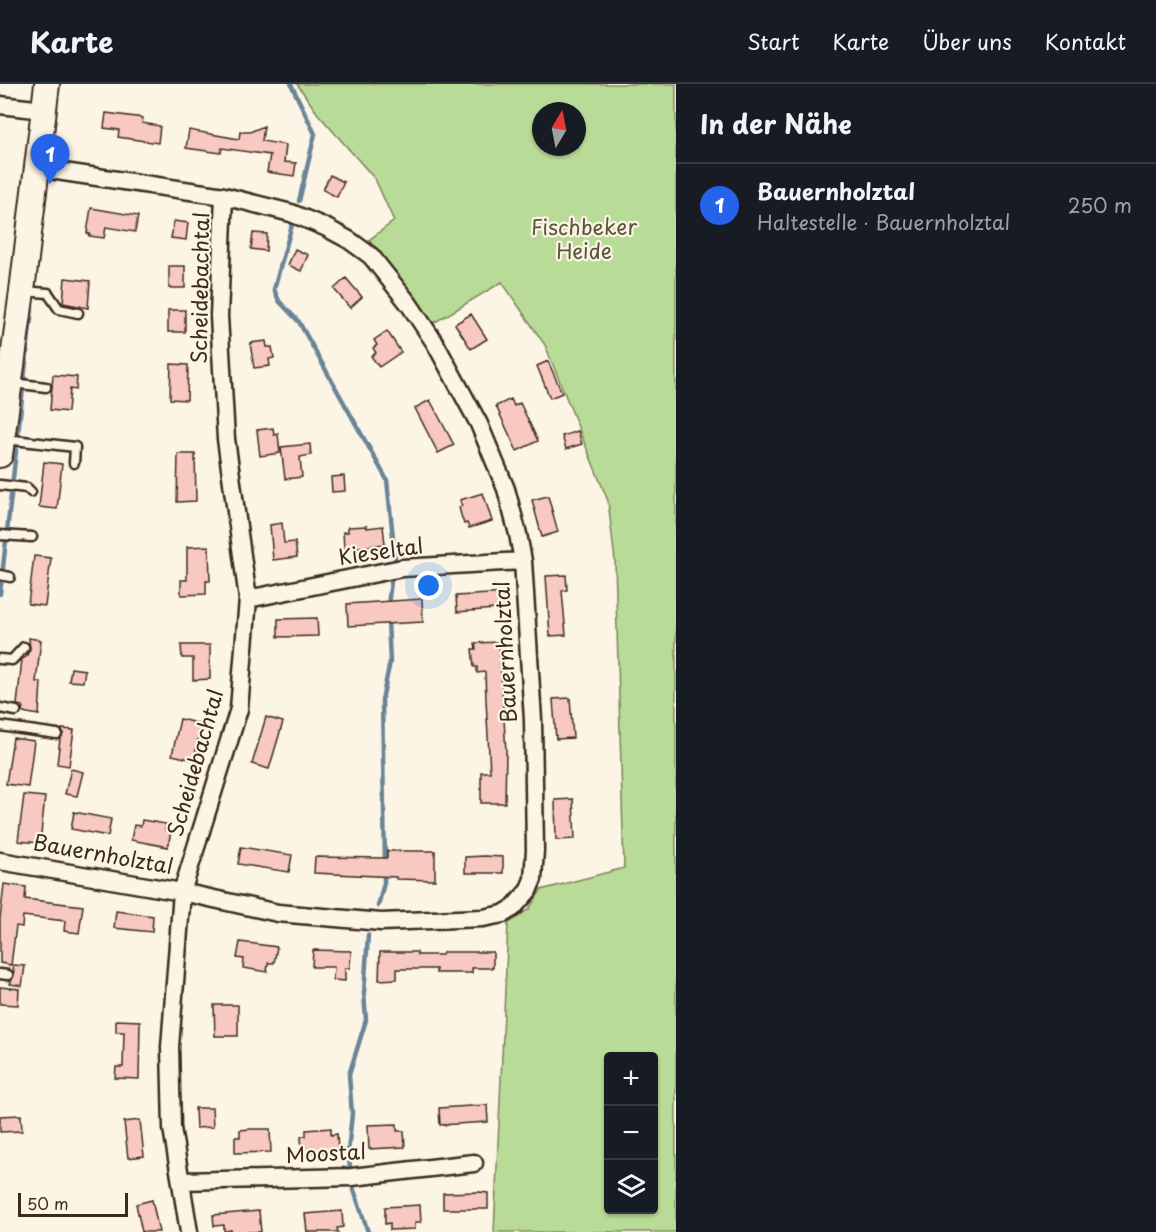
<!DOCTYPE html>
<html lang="de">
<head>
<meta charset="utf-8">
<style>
  body { margin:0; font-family:"Playpen Sans",sans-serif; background:#242831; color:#f1f3f6 }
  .controls { position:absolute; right:18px; bottom:18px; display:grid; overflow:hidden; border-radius:6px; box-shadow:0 2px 4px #0004 }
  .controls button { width:54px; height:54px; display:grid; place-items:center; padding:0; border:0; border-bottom:2px solid #363941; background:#171b24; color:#f1f3f6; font:30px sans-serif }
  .compass { position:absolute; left:532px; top:18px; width:54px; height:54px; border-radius:50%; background:#171b24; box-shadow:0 2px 4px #0004; rotate:10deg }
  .scale { position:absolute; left:18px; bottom:15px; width:110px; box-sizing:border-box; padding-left:6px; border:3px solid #3b2a1e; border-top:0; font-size:16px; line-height:21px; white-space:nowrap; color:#3b2a1e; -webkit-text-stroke:4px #fcf5e5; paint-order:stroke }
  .you { position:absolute; left:429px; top:502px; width:21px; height:21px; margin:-15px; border:4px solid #fff; border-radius:50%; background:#1a73e8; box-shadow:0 0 0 9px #1a73e833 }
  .badge { display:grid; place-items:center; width:39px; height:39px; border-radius:50%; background:#2563eb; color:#fff; font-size:20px; font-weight:700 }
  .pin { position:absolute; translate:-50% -50px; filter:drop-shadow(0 2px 3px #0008) }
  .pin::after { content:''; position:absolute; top:32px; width:21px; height:18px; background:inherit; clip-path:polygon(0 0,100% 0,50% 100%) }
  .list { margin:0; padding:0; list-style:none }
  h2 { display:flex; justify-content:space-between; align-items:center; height:78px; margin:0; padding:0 24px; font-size:26px }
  h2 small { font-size:20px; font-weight:400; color:#9ea1a6 }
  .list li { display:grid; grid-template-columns:39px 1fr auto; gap:18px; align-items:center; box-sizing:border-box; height:84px; padding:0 24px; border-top:2px solid #363941 }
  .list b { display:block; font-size:22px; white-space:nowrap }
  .list p { margin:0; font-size:20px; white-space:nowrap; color:#9ea1a6 }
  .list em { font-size:20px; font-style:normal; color:#9ea1a6 }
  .icon { flex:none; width:33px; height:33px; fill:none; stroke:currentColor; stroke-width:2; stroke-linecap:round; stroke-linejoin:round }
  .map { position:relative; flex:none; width:676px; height:1148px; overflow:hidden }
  header { display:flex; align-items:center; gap:36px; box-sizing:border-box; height:84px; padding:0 30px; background:#171b24; border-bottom:2px solid #363941 }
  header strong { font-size:28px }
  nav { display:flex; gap:33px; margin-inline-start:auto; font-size:21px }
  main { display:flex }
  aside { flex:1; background:#171b24 }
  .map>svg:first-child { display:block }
  .green { fill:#b8dc97; stroke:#7a835a; stroke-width:1.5; fill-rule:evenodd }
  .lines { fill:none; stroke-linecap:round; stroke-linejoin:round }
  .stream { stroke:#6a8497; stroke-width:4.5 }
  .building { fill:#f8c9c0; stroke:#3b2a1e; stroke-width:1.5 }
  .lane-casing { stroke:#3b2a1e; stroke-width:13 }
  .street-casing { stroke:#3b2a1e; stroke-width:21 }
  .secondary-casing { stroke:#3b2a1e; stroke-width:28 }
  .lane { stroke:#fcf5e5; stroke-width:8 }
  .street { stroke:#fcf5e5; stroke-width:16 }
  .secondary { stroke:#fcf5e5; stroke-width:24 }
  .labels { text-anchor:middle; stroke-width:4.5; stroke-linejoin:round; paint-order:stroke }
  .park-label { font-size:21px; fill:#5a563c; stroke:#fcf5e5 }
  .street-label { font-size:21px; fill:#3b2a1e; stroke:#fcf5e5 }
</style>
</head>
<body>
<header>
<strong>Karte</strong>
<nav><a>Start</a><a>Karte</a><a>Über uns</a><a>Kontakt</a></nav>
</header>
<main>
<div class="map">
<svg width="676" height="1148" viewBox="0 0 676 1148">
  <rect width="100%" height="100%" fill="#fcf5e5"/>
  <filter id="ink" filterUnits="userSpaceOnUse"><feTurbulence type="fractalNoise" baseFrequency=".0167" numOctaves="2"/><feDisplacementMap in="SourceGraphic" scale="12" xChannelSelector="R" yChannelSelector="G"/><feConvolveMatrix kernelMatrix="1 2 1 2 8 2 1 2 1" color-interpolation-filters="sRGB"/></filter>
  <g filter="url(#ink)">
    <path class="green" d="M297 0H676V1148H494L508 840 529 825 541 806 624 784 615 477 608 417 545 261 502 198 432 240 369 156 394 137 375 95 318 30ZM541 27H577V63H541ZM608 972H654V1126H608Z"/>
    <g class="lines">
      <path class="stream" d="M291 0 315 50 299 117
        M292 141 274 205 279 217 299 238 387 396 395 473
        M0 510 32 224
        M388 521 391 498
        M385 778 382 616 390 578 388 536
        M378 822 384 799V787
        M351 1090 348 1068 352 1030 349 991 366 936 364 909 368 851
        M351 1097 368 1148"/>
    </g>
    <path class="building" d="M106 29 143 34 142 39 160 42 158 59 118 53 119 46 104 44Z
      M264 42 262 57 286 61 284 78 296 79 294 92 267 88 270 71 222 64 221 69 186 64 189 46 239 55 240 48H250Z
      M330 91 344 98 337 113 323 106Z
      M91 124 138 132 135 148 106 143 104 154 89 152 90 150 87 149Z
      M174 137 188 139 186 156 171 154Z
      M253 149 267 150 266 167 251 165Z
      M295 165 308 171 301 187 288 181Z
      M169 182H185V204H169Z
      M65 194 90 197 88 224 63 219Z
      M346 194 362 213 350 224 334 205Z
      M168 226H185V248H168Z
      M471 230 487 255 471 265 455 240Z
      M387 247 401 268 379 283 371 272 376 269 373 264 377 261 374 256Z
      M266 257 267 263H272L274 274 269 275 270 282 254 284 250 259Z
      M548 277 562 309 550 314 537 282Z
      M171 280 188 281 187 316 170 315Z
      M53 291 77 293 76 306 70 305 68 328 50 326Z
      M511 315 514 322 520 319 538 357 517 367 496 322Z
      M430 316 454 361 438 369 415 324Z
      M273 344 274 351 278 350 280 369 260 372 257 346Z
      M578 347 582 360 566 365 562 352Z
      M310 360 311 371 300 373 302 393 285 395 281 363Z
      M178 370H195L196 417 177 418Z
      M44 378 62 380 57 425 39 423Z
      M344 392 345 407 332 408 331 393Z
      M483 409 492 437 469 444 467 439 464 440 461 431 459 423 462 422 460 416Z
      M548 412 558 448 542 453 532 416Z
      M282 439 284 459 295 458 297 473 273 476 270 441Z
      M367 442V444L383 442 385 460 344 465 343 448H348V443Z
      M209 462 210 497H206V510L181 511V496H187V463Z
      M34 472 51 474 45 522 28 520Z
      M566 491 567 506 562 507 566 551 550 552 546 492Z
      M507 509 508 524 457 528 456 512Z
      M422 515 423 538 348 542 347 520Z
      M317 534 318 552 278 553V535Z
      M29 554 41 556 36 598H41L39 631 22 628 23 622 17 621 22 575 26 573 30 565Z
      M499 558 506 667 505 719H481V688H490L486 616 485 588 477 589V583H474L472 565H476L475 559Z
      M181 561H210V595L193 596V574H182Z
      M71 584 85 586 83 598 69 597Z
      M570 614 573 654 556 655 553 615Z
      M266 633 283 638 269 685 252 680Z
      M180 635 201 640 194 676 172 671Z
      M62 645 74 646 69 682 57 680 60 655 63 650Z
      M13 654 34 657 28 703 6 700Z
      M71 685 83 688 77 712 65 710Z
      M24 711 45 713 40 759 18 757Z
      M573 715 575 755 556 756 555 716Z
      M74 728 111 735 108 752 71 745Z
      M142 736 166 740 165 746 171 747 168 763 131 756 134 741 141 742Z
      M241 763 292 771 289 788 238 780Z
      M387 767H435V796L396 795V793L314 789 315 773 387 774Z
      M484 772 503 773V789H465V773Z
      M4 800 26 803 25 815 83 822 79 849 64 847 65 837 23 832 22 843 16 842 11 881 0 879V835Z
      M116 827 153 832 152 848 114 844Z
      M240 858 277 863 274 879H268L267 888 243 884 244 875 237 874Z
      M313 866 351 867 350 884H345V897L333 896 334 883H312Z
      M380 868H417V871H442L443 868H493V884H472V889H436V885H397V895L379 896Z
      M13 881 25 882 22 902 10 900 14 891Z
      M0 903 19 905 18 921 0 920Z
      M214 921H238V952H215Z
      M116 936 140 937 139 995 115 994 116 983H123L124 948H116Z
      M487 1021 488 1038 440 1041 439 1024Z
      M195 1024H212L213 1043 196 1044Z
      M21 1031 22 1047 0 1048V1032Z
      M140 1036 144 1072 128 1074 124 1038Z
      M397 1040V1047H404L405 1063 369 1065 368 1041Z
      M331 1044V1051L337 1050 338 1067 302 1069 301 1052H306V1046Z
      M250 1045H270L271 1068 235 1069V1053H240V1046Z
      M479 1108 488 1109V1125H443V1109Z
      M152 1116 159 1148H142L136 1120Z
      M420 1121 421 1138H415V1145L390 1146V1139L385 1140V1123Z
      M259 1127 261 1148H231V1146L224 1147V1141L214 1142 213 1131Z
      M342 1127 343 1143 337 1144 338 1148H307L305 1130Z"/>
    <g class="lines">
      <g class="lane-casing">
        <path id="lane" d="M23 207 48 209 59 225 78 229
          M12 299 46 303
          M5 355 75 363 74 379
          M0 401 27 404 31 408
          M0 451 32 453
          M0 491 10 493
          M0 575 12 576 24 563
          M0 624 16 627
          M0 642 57 650
          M0 890 8 891"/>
      </g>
      <g class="street-casing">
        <path id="street" d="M0 21 44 26
          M248 515 402 484 523 477
          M0 777 182 808 278 829 381 838 483 834 503 830 513 824 528 807 533 795 535 766 533 636 523 477 518 450 506 405 479 340 435 259 409 220 371 172 349 156 325 143 291 129 224 112 37 84
          M181 1097 352 1093 474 1079
          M189 1148 172 1044 170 963 182 808 239 625 248 515 226 355 219 232 224 112"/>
      </g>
      <g class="secondary-casing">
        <path id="secondary" d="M0 371 22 207 47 0"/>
      </g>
      <use href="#lane" class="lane"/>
      <use href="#street" class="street"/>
      <use href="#secondary" class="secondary"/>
    </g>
  </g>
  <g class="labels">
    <g class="park-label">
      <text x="584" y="151">Fischbeker<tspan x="584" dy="24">Heide</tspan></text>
    </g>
    <g class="street-label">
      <text transform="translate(201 204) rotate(-89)" y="7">Scheidebachtal</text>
      <text transform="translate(381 468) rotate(-8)" y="7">Kieseltal</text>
      <text transform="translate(506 568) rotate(-93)" y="7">Bauernholztal</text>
      <text transform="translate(196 679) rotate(-74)" y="7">Scheidebachtal</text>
      <text transform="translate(103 771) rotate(10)" y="7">Bauernholztal</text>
      <text transform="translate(326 1070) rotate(-3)" y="7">Moostal</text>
    </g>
  </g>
</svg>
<div class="controls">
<button>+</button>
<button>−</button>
<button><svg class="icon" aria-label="layers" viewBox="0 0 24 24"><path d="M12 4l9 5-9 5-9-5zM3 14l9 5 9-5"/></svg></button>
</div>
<svg class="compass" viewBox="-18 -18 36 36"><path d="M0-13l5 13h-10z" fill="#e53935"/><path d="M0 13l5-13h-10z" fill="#9ea1a6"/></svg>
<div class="scale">50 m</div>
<div class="you"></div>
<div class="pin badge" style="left:50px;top:100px">1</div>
</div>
<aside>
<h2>In der Nähe<small></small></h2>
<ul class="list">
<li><span class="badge">1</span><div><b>Bauernholztal</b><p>Haltestelle · Bauernholztal</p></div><em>250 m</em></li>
</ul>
</aside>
</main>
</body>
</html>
